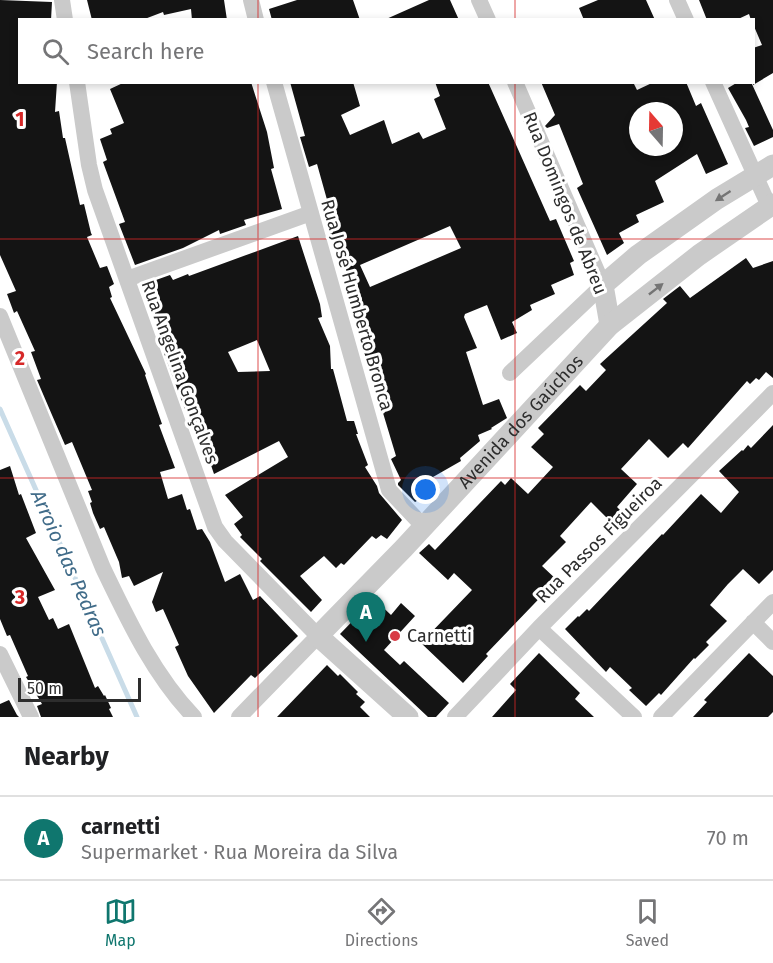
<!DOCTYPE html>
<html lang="en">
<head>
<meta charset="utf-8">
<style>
  body { margin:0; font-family:"Fira Sans",sans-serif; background:#f6f6f6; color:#202124 }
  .compass { position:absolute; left:629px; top:102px; width:54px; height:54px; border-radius:50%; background:#fff; box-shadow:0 3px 9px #0003; rotate:340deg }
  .scale { position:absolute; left:18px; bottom:15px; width:123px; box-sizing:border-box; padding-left:6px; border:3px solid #2d2d2d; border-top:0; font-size:16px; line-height:21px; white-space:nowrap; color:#2d2d2d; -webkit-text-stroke:4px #fff; paint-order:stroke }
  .you { position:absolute; left:426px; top:490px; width:21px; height:21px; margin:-15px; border:4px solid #fff; border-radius:50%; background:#1a73e8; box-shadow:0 0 0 9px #1a73e833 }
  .badge { display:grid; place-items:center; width:39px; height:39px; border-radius:50%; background:#0f766e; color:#fff; font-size:20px; font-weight:700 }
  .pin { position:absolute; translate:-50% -50px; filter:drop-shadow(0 2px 3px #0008) }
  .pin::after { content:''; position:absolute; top:32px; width:21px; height:18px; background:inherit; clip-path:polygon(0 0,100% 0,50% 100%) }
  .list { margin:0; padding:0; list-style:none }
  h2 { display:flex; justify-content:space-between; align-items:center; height:78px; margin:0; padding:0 24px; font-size:26px }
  h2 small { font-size:20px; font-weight:400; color:#757577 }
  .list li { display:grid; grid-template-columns:39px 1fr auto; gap:18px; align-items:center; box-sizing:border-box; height:84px; padding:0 24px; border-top:2px solid #e0e0e0 }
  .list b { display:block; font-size:22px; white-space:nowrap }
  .list p { margin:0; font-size:20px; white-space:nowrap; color:#757577 }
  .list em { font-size:20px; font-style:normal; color:#757577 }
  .icon { flex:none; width:33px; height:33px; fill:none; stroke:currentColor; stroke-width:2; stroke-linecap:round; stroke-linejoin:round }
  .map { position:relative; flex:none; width:773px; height:717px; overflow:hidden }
  .search { position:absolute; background:#fff; box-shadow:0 3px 9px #0003; left:18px; right:18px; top:18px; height:66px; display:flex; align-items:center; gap:15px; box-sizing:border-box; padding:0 21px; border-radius:0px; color:#757577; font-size:22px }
  .sheet { height:162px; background:#fff }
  nav { display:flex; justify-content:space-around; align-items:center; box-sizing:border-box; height:84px; border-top:2px solid #e0e0e0; background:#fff; font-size:16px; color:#757577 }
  nav a { display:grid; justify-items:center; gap:3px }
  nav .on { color:#0f766e }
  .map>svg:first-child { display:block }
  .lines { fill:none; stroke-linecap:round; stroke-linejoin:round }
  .stream { stroke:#c9dce8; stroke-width:5 }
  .building { fill:#141414; fill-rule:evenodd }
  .minor { stroke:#cacaca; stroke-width:16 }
  .tertiary { stroke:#cacaca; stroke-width:21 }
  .oneway { fill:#747474 }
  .grid { fill:none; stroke:#d62828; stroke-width:1.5; stroke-opacity:0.55 }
  .poi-dot { fill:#d83b45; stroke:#fff; stroke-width:2 }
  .labels { text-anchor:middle; stroke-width:6; stroke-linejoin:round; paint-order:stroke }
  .street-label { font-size:18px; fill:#2d2d2d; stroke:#fff }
  .poi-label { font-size:18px; fill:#2d2d2d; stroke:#fff; text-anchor:start }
  .water-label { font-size:20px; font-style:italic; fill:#416c89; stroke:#fff }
  .grid-label { font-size:20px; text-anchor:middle; font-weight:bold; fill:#d62828; stroke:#fff; stroke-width:6; stroke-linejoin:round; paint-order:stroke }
</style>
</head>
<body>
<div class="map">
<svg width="773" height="717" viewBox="0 0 773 717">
  <rect width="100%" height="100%" fill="#fff"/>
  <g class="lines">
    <path class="stream" d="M0 409 137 717"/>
  </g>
  <path class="building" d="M0 0 52 2 51 20H20V82H57L55 112 59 111 63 138H65L80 205 84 204 91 233 92 235 87 237 100 268 107 266 114 284 109 287 112 297 110 298 146 374 145 375 162 424 159 425 175 468 160 472 168 499 182 494 187 510 190 509 197 530 202 529 210 542 225 582 240 574 253 600 260 596 298 636 255 678 251 675 214 713 188 676 175 647 179 645 163 609 156 612 152 602 163 572 134 586 129 576 122 578 119 562 104 527 100 529 93 513 90 503 92 502 88 491 92 490 72 442 65 445 52 415 37 380 41 379 31 352 35 351 17 311 14 313 7 294 16 291 0 255Z
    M87 0H224L227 20H192L191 9 164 15 163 12 142 20H92Z
    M297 0H353L360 20H272L269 9Z
    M429 0H450L459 20H384Z
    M598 0H646L655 20H584L579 8Z
    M699 0H773V73L753 85V48L762 45 753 24V20H751L749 14 736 20H707Z
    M125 82H251L267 132 274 168 271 169 282 209 244 220 246 225 220 234 219 230 183 248 135 265 119 224 125 222 103 162 107 160 100 139 112 134 110 129 124 123 110 89Z
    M290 82H353L360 106 341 115 350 135 384 120 392 144 419 132 423 139 446 129 434 99 440 96 435 82H488L550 221 556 219 574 261 570 263 574 275 551 285 555 294 530 305 532 310 512 322 517 333 501 340 487 305 465 314 464 317 477 348 466 352 483 405 499 399 507 418 491 428 492 429 478 435 480 441 460 458 461 461 433 477 440 488 415 502 398 485V483L401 480 391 459 396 456 380 403 385 401 371 361 367 362 363 348 368 346 359 309 352 312 344 283 349 281 342 254 337 256 325 217 331 214 317 164 309 167 300 137 305 136ZM450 226 461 248 370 287 360 265Z
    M541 82H633L637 90 654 82H686L696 106 701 103 728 164 706 174 697 154 655 181 664 202 636 215 639 222 619 233 624 243 607 255 577 188 583 184 559 124 547 128 545 126 555 115ZM638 111H674V147H638Z
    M738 82H751L773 130V137L754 146 745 128 749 127 746 120 728 88Z
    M298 236 320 304 322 317 318 318 330 346 331 369H333L347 421H354L358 434H356L368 465 365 467 377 486 379 493 402 520 387 539 381 535 376 539 372 536 344 565 341 563 336 568 324 556 300 576 322 600 311 612 260 561 262 559 240 537 242 535 234 524 243 517 225 495 288 457 279 441 214 474 198 427H193L191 411 186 412 165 356 162 346 168 342 142 285 170 275 173 280 188 274 189 276ZM257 340 270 371 238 372 228 352Z
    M746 258 753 268 773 261V378L766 372 759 380 756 378 750 384 747 381 688 448 683 443 668 458 649 439 621 469 637 484 617 507 620 510 610 521 591 502 560 536 566 542 542 566 557 580 486 654 488 656 463 683 421 643 472 590 454 573 448 580 419 553 429 544 435 550 501 481 505 485 511 478 528 494 553 467 531 447 544 434 538 428 580 385 586 391 606 370 600 364 667 303 663 299 680 286 690 298Z
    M773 425V570L759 584 743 569 728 584 710 605 727 621 706 642 709 645 695 659 694 658 661 695 659 693 646 706 629 690 632 688 610 667 606 672 565 629 578 616 579 617 587 609 589 611 662 534 663 535 701 494 721 513 739 492 719 471 742 450 743 451 748 445 751 448Z
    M10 466 19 495 21 494 36 533 26 538 55 590 38 597 49 620 53 618 58 629 69 624 95 688 98 686 104 696 105 695 111 708 109 709 113 717H41L37 706 42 704 26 677 28 676 10 635 7 636 0 619V470Z
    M374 599 391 615 401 603 415 616 384 650 400 665 404 661 449 703 436 717H428L340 634Z
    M539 653 580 693 575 699 594 717H492L516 690 510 684Z
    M749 653 773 676V712L768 717H693L707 702 704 700Z
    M327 665 338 676 340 674 358 692 356 694 365 702 360 707 370 717H277Z
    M9 700 17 715 19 717H0V704Z"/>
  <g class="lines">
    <path class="minor" d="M62 0 65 20
      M251 0 256 20
      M479 0 488 20
      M677 0 686 20
      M77 82 89 165 95 190 215 527 225 541 318 636 239 717
      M274 82 389 490 423 526
      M713 82 769 206
      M127 279 311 213
      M0 316 103 568C128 620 153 674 194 717
      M510 373 603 285 515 82
      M753 622 773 642
      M539 628 634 717
      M0 654 31 717
      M455 717 539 628 773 393
      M661 717 773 602"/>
    <g class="tertiary">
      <path d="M610 325 603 285 638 255 717 199 773 165"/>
      <path id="s1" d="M408 717 318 636 404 548 610 325 699 255 773 204"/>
    </g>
  </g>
  <defs><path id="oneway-solid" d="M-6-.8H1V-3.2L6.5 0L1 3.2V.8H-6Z" transform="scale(1.5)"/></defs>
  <g class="oneway">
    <use href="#oneway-solid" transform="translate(723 196) rotate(147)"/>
    <use href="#oneway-solid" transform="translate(656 289) rotate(-38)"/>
  </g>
  <path class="grid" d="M258 0V20M515 0V20M258 82V717M515 82V717M0 239H773M0 478H773"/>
  <circle class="poi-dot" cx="395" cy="636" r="6"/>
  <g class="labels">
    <g class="street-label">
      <text transform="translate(565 203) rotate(68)" y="6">Rua Domingos de Abreu</text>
      <text transform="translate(357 305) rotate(74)" y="6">Rua José Humberto Bronca</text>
      <text transform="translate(180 372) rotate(70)" y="6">Rua Angelina Gonçalves</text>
      <text dy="6" stroke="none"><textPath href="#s1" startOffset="416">Avenida dos Gaúchos</textPath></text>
      <text transform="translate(599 540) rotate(-45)" y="6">Rua Passos Figueiroa</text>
    </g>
    <g class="poi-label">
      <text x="407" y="642">Carnetti</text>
    </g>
    <g class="water-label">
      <text transform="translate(69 563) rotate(66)" y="7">Arroio das Pedras</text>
    </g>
  </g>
  <g class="grid-label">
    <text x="20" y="126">1</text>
    <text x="20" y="365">2</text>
    <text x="20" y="604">3</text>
  </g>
</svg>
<svg class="compass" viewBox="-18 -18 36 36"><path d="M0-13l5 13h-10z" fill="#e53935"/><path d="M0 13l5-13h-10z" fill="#757577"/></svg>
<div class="scale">50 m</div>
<div class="you"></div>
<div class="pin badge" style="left:366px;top:642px">A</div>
<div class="search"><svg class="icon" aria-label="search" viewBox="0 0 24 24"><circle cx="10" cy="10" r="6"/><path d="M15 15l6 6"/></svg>Search here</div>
</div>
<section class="sheet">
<h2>Nearby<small></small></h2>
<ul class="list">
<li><span class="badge">A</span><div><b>carnetti</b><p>Supermarket · Rua Moreira da Silva</p></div><em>70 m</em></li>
</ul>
</section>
<nav>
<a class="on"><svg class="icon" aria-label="map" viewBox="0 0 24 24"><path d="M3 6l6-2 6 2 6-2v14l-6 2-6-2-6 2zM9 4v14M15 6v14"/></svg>Map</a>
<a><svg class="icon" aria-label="directions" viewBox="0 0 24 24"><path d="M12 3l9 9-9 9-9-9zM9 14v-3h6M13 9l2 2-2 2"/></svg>Directions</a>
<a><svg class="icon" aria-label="saved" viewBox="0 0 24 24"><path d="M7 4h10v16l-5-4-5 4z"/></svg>Saved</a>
</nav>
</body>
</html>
